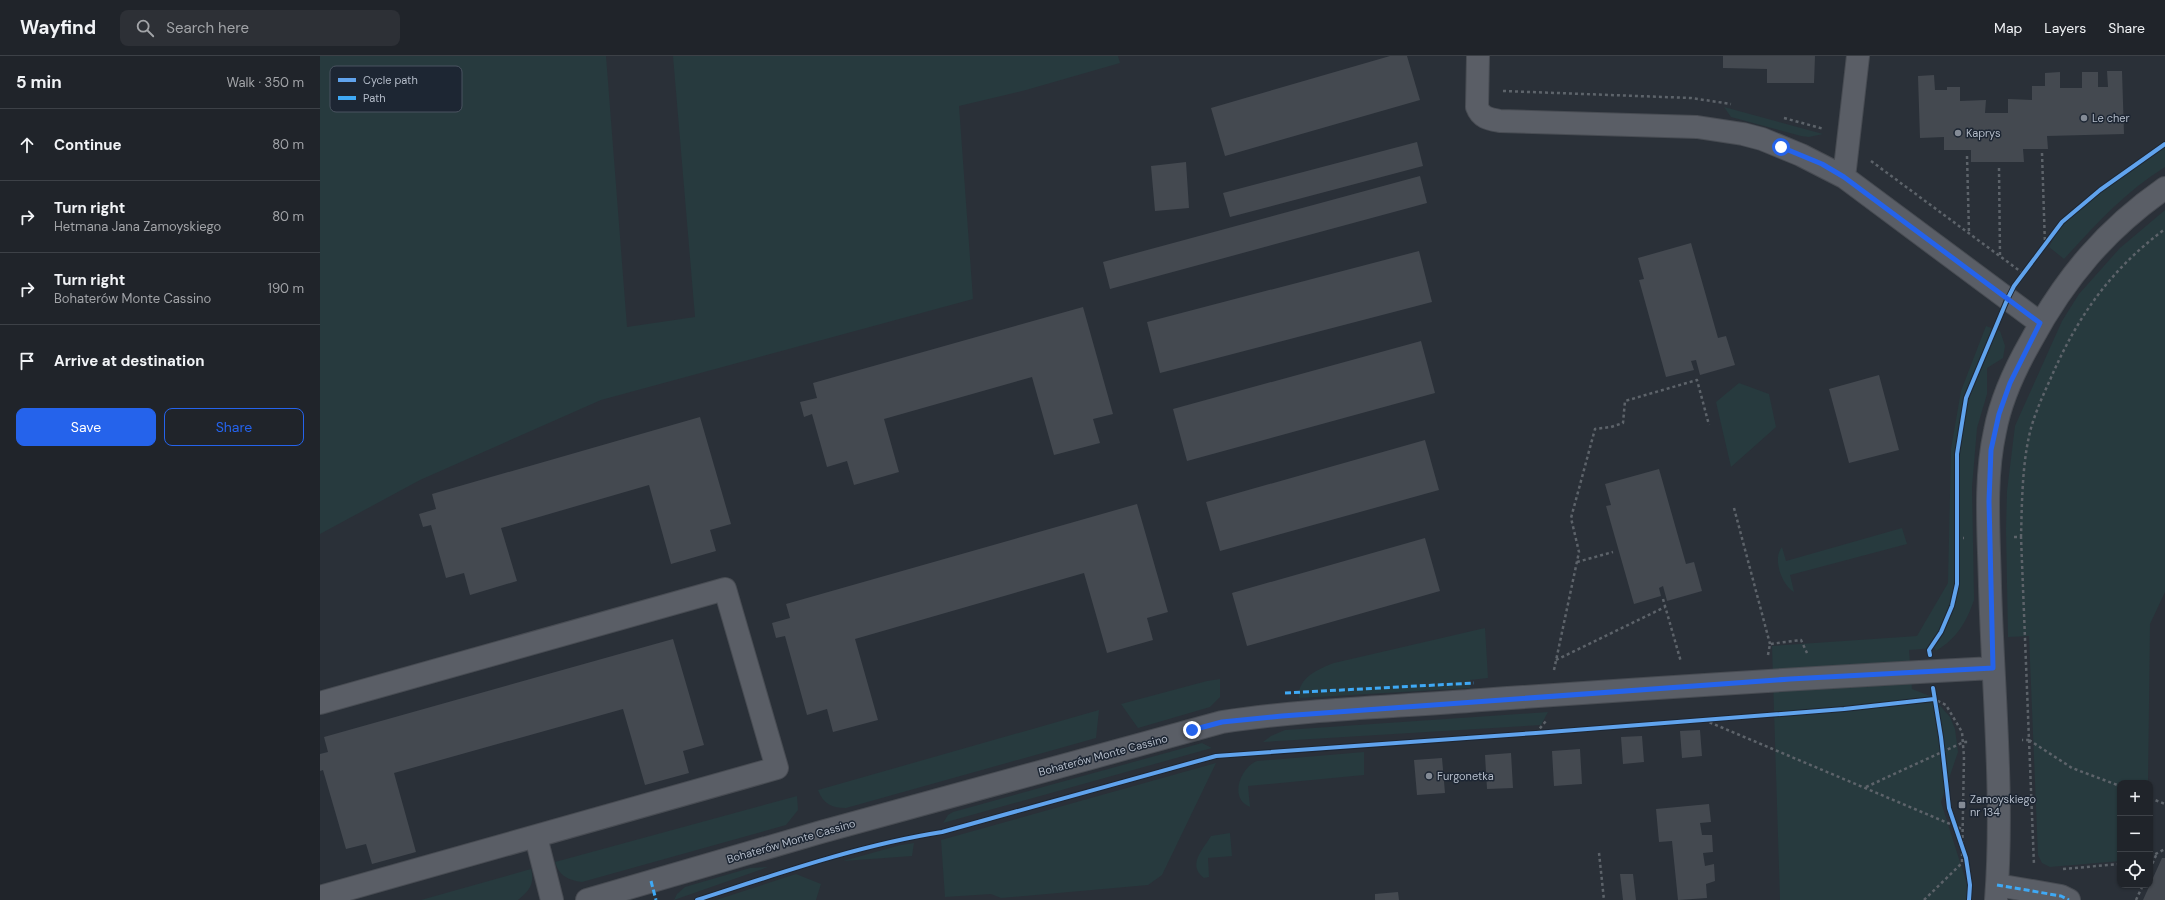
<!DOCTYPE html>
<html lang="en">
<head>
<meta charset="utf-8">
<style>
  body { margin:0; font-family:"DM Sans",sans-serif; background:#2d3036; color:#f1f3f6 }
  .controls { position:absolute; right:12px; bottom:12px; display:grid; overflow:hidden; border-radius:8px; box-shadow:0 1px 3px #0004 }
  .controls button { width:36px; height:36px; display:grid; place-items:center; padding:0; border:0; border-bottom:1px solid #3d4147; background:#20242a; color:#f1f3f6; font:20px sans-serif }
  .stop { position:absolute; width:12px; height:12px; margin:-9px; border:3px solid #2563eb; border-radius:50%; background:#fff }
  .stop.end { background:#2563eb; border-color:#fff; box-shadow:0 1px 4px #0008 }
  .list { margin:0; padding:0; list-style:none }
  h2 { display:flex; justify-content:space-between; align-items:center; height:52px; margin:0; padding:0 16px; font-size:17px }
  h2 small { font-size:13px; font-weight:400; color:#a2a4a8 }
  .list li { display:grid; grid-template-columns:26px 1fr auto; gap:12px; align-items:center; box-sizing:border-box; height:72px; padding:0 16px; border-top:1px solid #3d4147 }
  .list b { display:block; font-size:15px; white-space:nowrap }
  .list p { margin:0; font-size:13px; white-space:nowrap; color:#a2a4a8 }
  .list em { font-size:13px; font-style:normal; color:#a2a4a8 }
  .actions { display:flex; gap:8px; padding:12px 16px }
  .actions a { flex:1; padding:9px 0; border:1px solid #2563eb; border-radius:8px; text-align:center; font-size:14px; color:#2563eb }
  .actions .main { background:#2563eb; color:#fff }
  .icon { flex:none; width:22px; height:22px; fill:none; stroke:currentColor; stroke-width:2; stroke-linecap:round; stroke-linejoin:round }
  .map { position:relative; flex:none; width:1845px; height:844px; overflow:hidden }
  header { display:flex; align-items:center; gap:24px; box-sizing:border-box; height:56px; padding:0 20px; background:#20242a; border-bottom:1px solid #3d4147 }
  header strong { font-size:19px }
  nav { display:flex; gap:22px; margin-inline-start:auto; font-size:14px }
  .search { width:280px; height:36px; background:#2d3036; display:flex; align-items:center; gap:10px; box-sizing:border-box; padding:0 14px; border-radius:8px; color:#a2a4a8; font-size:15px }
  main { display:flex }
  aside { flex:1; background:#20242a }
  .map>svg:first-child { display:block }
  .green { fill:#273a3e }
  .building { fill:#444950 }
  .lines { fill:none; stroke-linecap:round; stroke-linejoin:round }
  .minor-casing { stroke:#484c53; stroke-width:24 }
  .path { stroke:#5d636a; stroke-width:2.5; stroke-dasharray:3 3; stroke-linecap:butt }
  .minor { stroke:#5a5e66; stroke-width:22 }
  .quiet { stroke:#3fa9f5; stroke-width:3; stroke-dasharray:6 3; stroke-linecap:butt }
  .cycleway-casing { stroke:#1d2633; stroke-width:6 }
  .cycleway { stroke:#60a3ed; stroke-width:4 }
  .route { stroke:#2563eb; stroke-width:5 }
  .poi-dot { fill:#848b96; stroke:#1d2633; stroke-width:1.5 }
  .labels { text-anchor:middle; stroke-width:3; stroke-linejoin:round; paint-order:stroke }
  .poi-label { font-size:11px; fill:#b4bcc9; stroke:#1d2633; text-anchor:start }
  .street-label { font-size:11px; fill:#b4bcc9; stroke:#1d2633 }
  .key { fill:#1d2633; stroke:#4a5360; stroke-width:1 }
  .key-label { font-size:11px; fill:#b4bcc9 }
</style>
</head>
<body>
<header>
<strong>Wayfind</strong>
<div class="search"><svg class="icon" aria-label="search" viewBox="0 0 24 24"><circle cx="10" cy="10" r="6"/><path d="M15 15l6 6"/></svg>Search here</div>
<nav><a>Map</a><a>Layers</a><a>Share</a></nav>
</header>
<main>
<aside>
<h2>5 min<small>Walk · 350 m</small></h2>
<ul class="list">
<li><svg class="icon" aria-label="ahead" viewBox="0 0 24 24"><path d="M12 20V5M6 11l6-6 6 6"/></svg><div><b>Continue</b></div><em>80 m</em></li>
<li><svg class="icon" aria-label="right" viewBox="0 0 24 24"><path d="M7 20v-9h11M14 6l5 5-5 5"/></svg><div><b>Turn right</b><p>Hetmana Jana Zamoyskiego</p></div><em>80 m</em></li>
<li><svg class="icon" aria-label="right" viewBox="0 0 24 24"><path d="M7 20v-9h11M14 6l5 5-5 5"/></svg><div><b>Turn right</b><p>Bohaterów Monte Cassino</p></div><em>190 m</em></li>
<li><svg class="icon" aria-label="arrive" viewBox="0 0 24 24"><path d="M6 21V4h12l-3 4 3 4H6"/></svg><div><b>Arrive at destination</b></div></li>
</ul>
<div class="actions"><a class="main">Save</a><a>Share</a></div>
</aside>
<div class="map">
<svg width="1845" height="844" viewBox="0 0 1845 844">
  <rect width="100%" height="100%" fill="#2a3038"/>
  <path class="green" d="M0 0H286L307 271 375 261 353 0H798L800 7 706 34 639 50 653 243 281 344 100 424 0 478Z
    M1404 51 1503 78 1489 81 1481 80 1411 61Z
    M1845 85V111C1806 135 1775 169 1744 203L1729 191 1742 166Z
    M1845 154V536L1830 568 1828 727H1800V805L1730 811 1722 807 1718 799 1709 580 1688 581 1686 473 1687 435 1695 370 1742 265 1759 238 1800 192Z
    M1666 270 1680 275 1685 290 1683 302 1667 312V338L1657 372 1652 431 1654 544C1646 567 1637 582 1616 595L1615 592 1589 594 1592 633 1610 640 1616 645 1630 661 1635 673 1638 696 1621 746 1652 844H1460L1452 590 1597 580 1628 527 1631 393 1641 335Z
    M1419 327 1449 338 1456 371 1411 411 1396 346Z
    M1582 472 1587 488 1470 519 1474 536C1462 529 1452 503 1462 491L1466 505Z
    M1165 572 1168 622 1150 624V632L979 642C977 622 998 613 1014 607Z
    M900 623V641L890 651 818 672 801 648 887 625Z
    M779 654 776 682 526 752C512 752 503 748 498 734Z
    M1228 656 1221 669 943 686 951 680 965 674Z
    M882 687 892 692 623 767 628 759 633 756Z
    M1044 696V719L928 730 930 751C908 742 921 711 937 705Z
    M896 707 842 819 828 829 681 842 671 838 625 841 621 784Z
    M477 740 478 754 466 769 262 826C248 824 239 820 235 806Z
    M910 777 912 800 888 802 889 821 884 822C867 809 882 795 891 780Z
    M594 787 592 800 523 805 581 789Z
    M448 811 354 844 357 838 365 831 430 812Z
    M211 813C215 828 209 835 198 844H101Z
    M476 818 501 828 496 844H396Z"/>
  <path class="building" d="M1070 0H1087L1100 44 905 100 891 52Z
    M1403 0H1495L1494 27H1447V13L1403 12Z
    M1787 15H1802L1804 78 1727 80 1728 93H1703L1704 106H1651V94H1624V81L1600 82 1598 20 1614 19 1615 34H1627V31H1640V45L1666 44 1665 57H1688V43L1712 44V30H1725V17L1740 16V32H1762V16H1778V31H1788Z
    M1097 86 1103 110 910 161 903 137Z
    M866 106 869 152 835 155 831 110Z
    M1100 120 1107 147 790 233 783 206Z
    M1371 187 1398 282 1406 280 1415 309 1380 319 1376 304 1371 305 1374 314 1346 321 1319 224 1324 223 1318 202Z
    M1099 195 1112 246 840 317 827 266Z
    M763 251 793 358 773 363 780 387 734 399 712 321 564 363 579 416 534 429 527 405 507 411 492 358 484 361 480 346 497 342 493 327Z
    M1101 285 1115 337 867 405 853 353Z
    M1559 319 1579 394 1529 407 1509 333Z
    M380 361 411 468 390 474 396 495 351 508 329 429 181 472 197 525 150 539 144 517 126 522 111 469 103 471 99 458 116 453 112 438Z
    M1105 384 1119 434 900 495 886 446Z
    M1339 413 1366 508 1374 506 1382 535 1347 545 1343 530 1339 532 1341 540 1314 548 1286 450 1291 449 1285 428Z
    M817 448 848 556 827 562 833 584 787 597 764 517 535 583 558 664 513 676 507 653 487 659 465 580 456 582 452 567 470 562 466 548Z
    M1105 482 1120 535 927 590 912 537Z
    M353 583 384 689 363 695 369 717 325 729 303 653 74 717 96 796 52 808 46 788 26 793 3 714 0 715V698L8 696 4 681Z
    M1380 674 1382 700 1362 702 1360 675Z
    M1322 680 1324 706 1303 708 1301 681Z
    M1260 693 1262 728 1234 730 1232 695Z
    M1191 697 1193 732 1167 733 1165 699Z
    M1122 702 1125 737 1097 739 1094 704Z
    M1389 748 1391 766 1380 767 1382 779H1392L1393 796 1383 797 1385 810 1394 808 1395 825 1386 828 1387 842 1358 844 1352 785 1339 786 1336 753Z
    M1842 802H1845V844H1823Z
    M1300 818H1313L1316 844H1303Z
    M1078 836 1079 844H1055V838Z"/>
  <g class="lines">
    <g class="minor-casing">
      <path id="minor" d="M1158 0 1157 51C1161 62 1169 63 1180 65L1377 71 1423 78 1442 83 1481 99 1524 121 1720 267
        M1524 121 1538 0
        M0 647 405 533 457 712 0 841
        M216 781 232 844
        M1677 829 1741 840 1749 844
        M267 844 501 776 902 666C987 653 1075 651 1161 644 1332 632 1502 621 1673 612
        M1676 844C1684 740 1673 634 1670 530 1669 479 1664 425 1675 375 1681 343 1695 313 1711 285 1745 222 1786 173 1845 132"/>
    </g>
    <path class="path" d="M1183 35 1371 42 1411 48
      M1464 62 1504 73
      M1722 97 1725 189
      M1647 100 1649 177
      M1551 105 1704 218
      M1679 112 1680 200
      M1414 452 1450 588
      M1694 481H1701L1709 684H1702
      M1701 481C1702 446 1702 406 1711 372 1716 355 1723 339 1730 324 1757 261 1790 214 1845 173
      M1637 482H1644
      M1257 506 1293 496
      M1343 543 1361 606
      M1448 599 1450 588 1481 584 1487 597
      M1236 604 1345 551
      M1234 614 1259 496 1251 462 1275 373 1291 371 1303 367 1305 345 1377 324 1389 369
      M1384 664 1642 773
      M1216 677 1226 665
      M1709 684 1714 809
      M1709 684 1752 712 1800 730
      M1546 731 1644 686H1649
      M1830 742 1845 748
      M1279 797 1284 844
      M1830 801 1845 793
      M1743 813 1800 808
      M1830 813 1837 797
      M1604 844 1642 807 1644 701 1642 676 1626 649 1614 643
      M1816 844 1823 829"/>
    <use href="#minor" class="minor"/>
    <path class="quiet" d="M965 637 1154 627
      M331 825 336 844
      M1677 829 1741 840 1749 844"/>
    <g class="cycleway-casing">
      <path id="cycleway" d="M1610 599 1609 594 1621 576 1632 550 1637 528V398L1646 342 1687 244 1694 230 1742 166 1780 134 1845 88
        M1613 632 1621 681 1629 752 1646 802 1650 829 1649 844
        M377 844C457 818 539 789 622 776L896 700 1216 677 1524 653 1614 643"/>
    </g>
    <use href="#cycleway" class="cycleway"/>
  </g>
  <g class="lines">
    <path class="route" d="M872 674 902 666 962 660 1470 623 1673 612 1669 445 1671 394 1679 358 1690 327 1720 267 1524 121 1502 108 1461 91"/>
  </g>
  <g class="poi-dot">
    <circle cx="1764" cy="62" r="4"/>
    <circle cx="1638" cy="77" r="4"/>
    <circle cx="1109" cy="720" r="4"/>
    <rect x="1638" y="745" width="8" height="8" rx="2"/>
  </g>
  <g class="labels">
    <g class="poi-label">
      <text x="1772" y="66">Le cher</text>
      <text x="1646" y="81">Kaprys</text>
      <text x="1117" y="724">Furgonetka</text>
      <text x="1650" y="747">Zamoyskiego<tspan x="1650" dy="13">nr 134</tspan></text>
    </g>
    <g class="street-label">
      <text transform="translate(783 699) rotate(-15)" y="4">Bohaterów Monte Cassino</text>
      <text transform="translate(471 785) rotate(-16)" y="4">Bohaterów Monte Cassino</text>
    </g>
  </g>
  <rect x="10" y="10" width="132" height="46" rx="6" class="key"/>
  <rect x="18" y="22" width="18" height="4" fill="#60a3ed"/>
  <rect x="18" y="40" width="18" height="4" fill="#3fa9f5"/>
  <g class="key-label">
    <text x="43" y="28">Cycle path</text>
    <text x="43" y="46">Path</text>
  </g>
</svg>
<div class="controls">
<button>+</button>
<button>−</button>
<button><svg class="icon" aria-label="locate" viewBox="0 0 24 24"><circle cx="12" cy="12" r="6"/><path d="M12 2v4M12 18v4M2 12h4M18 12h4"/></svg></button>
</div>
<div class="stop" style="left:1461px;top:91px"></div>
<div class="stop end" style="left:872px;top:674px"></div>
</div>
</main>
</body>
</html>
